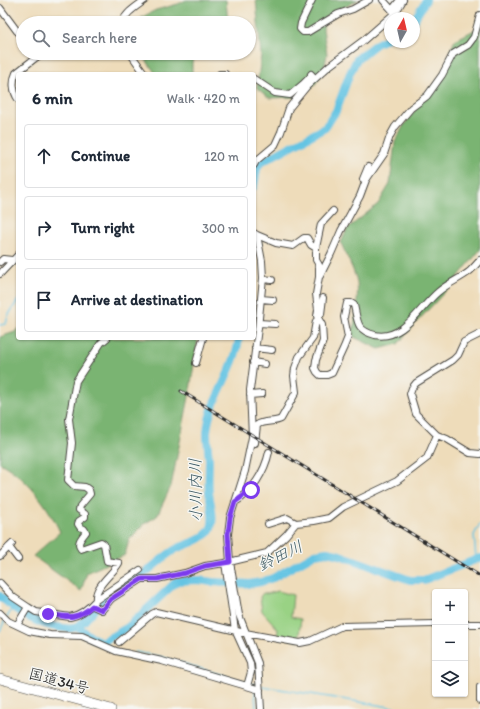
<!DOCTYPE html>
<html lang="en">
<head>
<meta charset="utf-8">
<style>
  body { margin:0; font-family:Itim,"Klee One",sans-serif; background:#f6f6f7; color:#1f2937 }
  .controls { position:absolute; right:12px; bottom:12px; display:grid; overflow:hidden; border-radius:4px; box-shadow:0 1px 3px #0004 }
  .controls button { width:36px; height:36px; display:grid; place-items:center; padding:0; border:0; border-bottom:1px solid #e0e1e3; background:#fff; color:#1f2937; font:20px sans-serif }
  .compass { position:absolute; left:384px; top:12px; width:36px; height:36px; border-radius:50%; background:#fff; box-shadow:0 1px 3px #0004; rotate:8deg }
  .stop { position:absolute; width:12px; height:12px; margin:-9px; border:3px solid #7c3aed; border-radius:50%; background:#fff }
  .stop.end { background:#7c3aed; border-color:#fff; box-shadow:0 1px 4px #0008 }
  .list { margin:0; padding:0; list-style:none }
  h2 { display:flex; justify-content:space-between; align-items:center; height:52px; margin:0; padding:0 16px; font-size:17px }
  h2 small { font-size:13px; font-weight:400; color:#747a83 }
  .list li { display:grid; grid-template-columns:26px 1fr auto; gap:12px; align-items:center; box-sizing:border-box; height:64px; margin:0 8px 8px; padding:0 8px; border:1px solid #e0e1e3; border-radius:4px }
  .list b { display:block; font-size:15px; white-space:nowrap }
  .list em { font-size:13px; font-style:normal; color:#747a83 }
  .icon { flex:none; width:22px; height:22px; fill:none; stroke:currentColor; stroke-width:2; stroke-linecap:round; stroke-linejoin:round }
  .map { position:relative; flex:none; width:480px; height:709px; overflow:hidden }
  .search { position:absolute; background:#fff; box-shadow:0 1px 3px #0004; left:16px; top:16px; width:240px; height:44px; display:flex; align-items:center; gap:10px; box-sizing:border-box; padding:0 14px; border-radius:22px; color:#747a83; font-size:15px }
  .panel { position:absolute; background:#fff; box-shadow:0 1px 3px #0004; left:16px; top:72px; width:240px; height:268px; border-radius:4px }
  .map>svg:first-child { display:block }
  .green { fill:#99d284; stroke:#627e58 }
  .forest { fill:#7ab472; stroke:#52704e }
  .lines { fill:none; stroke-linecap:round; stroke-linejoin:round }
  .stream { stroke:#65c4e3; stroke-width:1.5 }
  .river { stroke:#65c4e3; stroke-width:8 }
  .minor-casing { stroke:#484640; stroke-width:8 }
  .highway-casing { stroke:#484640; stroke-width:10 }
  .minor { stroke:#fff; stroke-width:6 }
  .highway { stroke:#fff; stroke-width:9 }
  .rail-casing { stroke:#2b2b2b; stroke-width:3 }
  .rail { stroke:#f6f6f2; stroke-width:1.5; stroke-dasharray:4.5; stroke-linecap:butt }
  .route { stroke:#7c3aed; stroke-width:5 }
  .labels { text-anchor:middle; stroke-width:3; stroke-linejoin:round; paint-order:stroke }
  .street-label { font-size:15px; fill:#2b2b2b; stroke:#f6f6f2 }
  .water-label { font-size:16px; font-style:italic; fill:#3c5962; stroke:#f6f6f2 }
</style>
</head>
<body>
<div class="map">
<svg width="480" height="709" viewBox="0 0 480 709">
  <rect width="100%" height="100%" fill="#f6f6f2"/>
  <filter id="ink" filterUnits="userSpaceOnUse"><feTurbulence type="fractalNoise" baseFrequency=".025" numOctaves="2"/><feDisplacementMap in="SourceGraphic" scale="8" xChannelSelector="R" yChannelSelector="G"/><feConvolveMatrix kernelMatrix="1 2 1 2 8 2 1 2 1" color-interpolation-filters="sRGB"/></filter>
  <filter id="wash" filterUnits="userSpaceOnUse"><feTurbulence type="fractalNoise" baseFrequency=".012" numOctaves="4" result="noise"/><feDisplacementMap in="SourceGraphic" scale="16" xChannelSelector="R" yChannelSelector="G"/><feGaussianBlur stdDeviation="0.9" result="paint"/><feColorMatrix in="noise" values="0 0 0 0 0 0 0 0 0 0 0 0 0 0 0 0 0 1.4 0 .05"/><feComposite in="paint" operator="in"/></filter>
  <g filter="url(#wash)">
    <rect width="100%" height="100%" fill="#eedcba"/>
    <path class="green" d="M278 591 293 595 291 617 301 619 298 641 277 636 278 629 262 611 260 597 263 593 267 594Z"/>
    <path class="forest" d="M186 0H226L228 23H142V17L156 10 178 4Z
      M256 0H358L324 18 323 29 327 54 324 70 314 86 297 97 269 98 257 88 261 55Z
      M480 27V250L453 283 415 324 398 344 379 349 352 336C355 321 360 292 356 278 352 266 346 255 341 243L347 229 378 204 390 184 395 142 404 125 425 96 445 72 450 51 455 40Z
      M141 53H199L192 62V74H156Z
      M18 328V338H198L189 397 171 486 157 516 144 524 129 540 125 555 87 573 81 591 33 556 60 532C48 505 26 477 0 463V337L15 332Z"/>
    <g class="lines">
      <path class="stream" d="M0 325 6 324 8 316 18 300
        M476 559 474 535 480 524
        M7 617 13 608
        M0 631 5 620
        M135 652 158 656 246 682
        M249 683 257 685
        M261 686 403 709
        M255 691 256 709"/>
      <path class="river" d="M414 20 426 0
        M254 186 257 169 260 163 325 128 336 111 350 73 357 59 376 44 390 37
        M0 596C18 613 38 626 64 628 66 628 70 629 73 628 84 626 99 602 110 594 122 586 135 580 146 572 157 564 166 554 178 548 187 544 206 539 211 528 215 517 210 503 209 492 208 481 209 470 209 459 208 450 207 441 207 432 210 397 235 372 239 338
        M77 626 91 637 102 642 128 627 177 581 198 580 212 582 250 584 261 582 273 578 315 554 327 552 337 554 410 580H424L480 558"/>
    </g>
  </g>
  <g filter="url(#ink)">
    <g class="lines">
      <g class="minor-casing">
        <path id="minor" d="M312 0 301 23 300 29 303 32H308L338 14 353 9 369 0
          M383 0 392 10 399 1 400 2
          M0 8 17 31 23 37
          M122 23C126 12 136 7 145 0
          M130 53 145 74
          M220 74H225
          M254 79 275 93 290 95 303 84 307 86
          M303 84 312 75 311 74
          M18 99C13 92 12 81 16 73L38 56V53
          M254 165 256 161 275 145 281 132 289 108 307 86 329 66 364 40 396 12 403 0
          M363 179 368 167
          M333 211 321 224 316 248V260L319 265V277L316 294 318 310 317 316 322 325 323 341 316 360 315 368 317 372 320 375H327L332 373 344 347 348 337 344 317 347 303H351L354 305C358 322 356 330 375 335 403 341 420 307 438 292 448 283 460 279 470 271 473 268 477 264 480 260
          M254 233 257 235 262 261 263 278 258 328 250 390 252 437 245 471 230 518 228 534 230 562 239 615 258 663 261 709
          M257 235 276 243 293 246 304 238H307L311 245 316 248
          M0 262 3 259 12 260
          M0 274 18 255
          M320 276 331 254 341 231 360 196 366 180 384 154 390 136 395 127 411 108 427 96 442 75 453 54 468 45 474 37 480 15
          M263 279 272 280
          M261 299 273 300
          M321 314 323 298
          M259 323 275 324
          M480 334 464 342 458 355 453 360 416 383 412 388 410 394 416 414 437 435 447 439 470 453 480 454
          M255 348 272 350
          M253 362 265 364
          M196 363 203 338
          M250 395 262 394
          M255 443 257 425C264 420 274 423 281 419L296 392 294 376 295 368 299 357 313 338 316 321 318 320
          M235 502C252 493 265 471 269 452
          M268 524 287 518 296 523
          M9 547 18 559
          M0 556 12 544
          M225 563 235 630 250 663 251 672 247 686
          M0 583 13 597 28 607
          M96 600 140 570
          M91 605 102 610 111 599 142 579H157L185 573 205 566 225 563 267 553 286 535 296 523 314 521 329 518 343 507 397 481 427 458 437 435
          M0 613 8 621 29 631 50 635 82 636 116 651 162 661 260 690
          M465 624H480
          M17 625 28 607 36 612 70 617C81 615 89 608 96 600 94 586 113 574 119 563L107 561 104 544 101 542 81 549C76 543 82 537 86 532L84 529 80 527 78 524 79 521 85 517V514L79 510 80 506 90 494 89 490 85 487 74 486 68 480 72 443 69 419 76 381 101 343 107 338
          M119 642 152 614 156 612 245 633 300 643 310 641 342 626 435 624
          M480 687V701"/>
      </g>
      <g class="highway-casing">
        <path id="highway" d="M0 679 111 709"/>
      </g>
      <use href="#minor" class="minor"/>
      <use href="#highway" class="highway"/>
      <g class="rail-casing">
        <path id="rail" d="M181 391 480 576"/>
      </g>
      <use href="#rail" class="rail"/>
    </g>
  </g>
  <g class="lines" filter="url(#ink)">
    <path class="route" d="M48 614C67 617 77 620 92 606L102 610 111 599 142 579H157L185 573 205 566 230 562 228 534 230 518 235 502 251 490"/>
  </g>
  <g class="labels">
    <g class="street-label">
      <text transform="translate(59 681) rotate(15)" y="5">国道34号</text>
    </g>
    <g class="water-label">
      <text transform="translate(195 490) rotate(-91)" y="6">小川内川</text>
      <text transform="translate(280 555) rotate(-26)" y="6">鈴田川</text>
    </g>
  </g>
</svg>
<div class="controls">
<button>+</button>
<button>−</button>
<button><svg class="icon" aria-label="layers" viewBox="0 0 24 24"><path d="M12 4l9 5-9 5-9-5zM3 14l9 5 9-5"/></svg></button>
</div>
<svg class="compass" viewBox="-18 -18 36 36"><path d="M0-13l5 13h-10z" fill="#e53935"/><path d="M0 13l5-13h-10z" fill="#747a83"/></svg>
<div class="stop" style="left:251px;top:490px"></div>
<div class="stop end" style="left:48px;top:614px"></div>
<div class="search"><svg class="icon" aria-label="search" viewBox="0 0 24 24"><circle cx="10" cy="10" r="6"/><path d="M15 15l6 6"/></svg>Search here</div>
<section class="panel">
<h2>6 min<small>Walk · 420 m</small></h2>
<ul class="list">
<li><svg class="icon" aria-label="ahead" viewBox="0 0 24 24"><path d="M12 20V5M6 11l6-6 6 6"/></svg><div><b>Continue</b></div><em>120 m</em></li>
<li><svg class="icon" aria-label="right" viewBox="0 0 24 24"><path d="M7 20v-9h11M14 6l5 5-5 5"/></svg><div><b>Turn right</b></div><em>300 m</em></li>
<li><svg class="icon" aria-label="arrive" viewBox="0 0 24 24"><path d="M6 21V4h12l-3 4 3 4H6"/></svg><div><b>Arrive at destination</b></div></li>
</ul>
</section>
</div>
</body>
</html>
